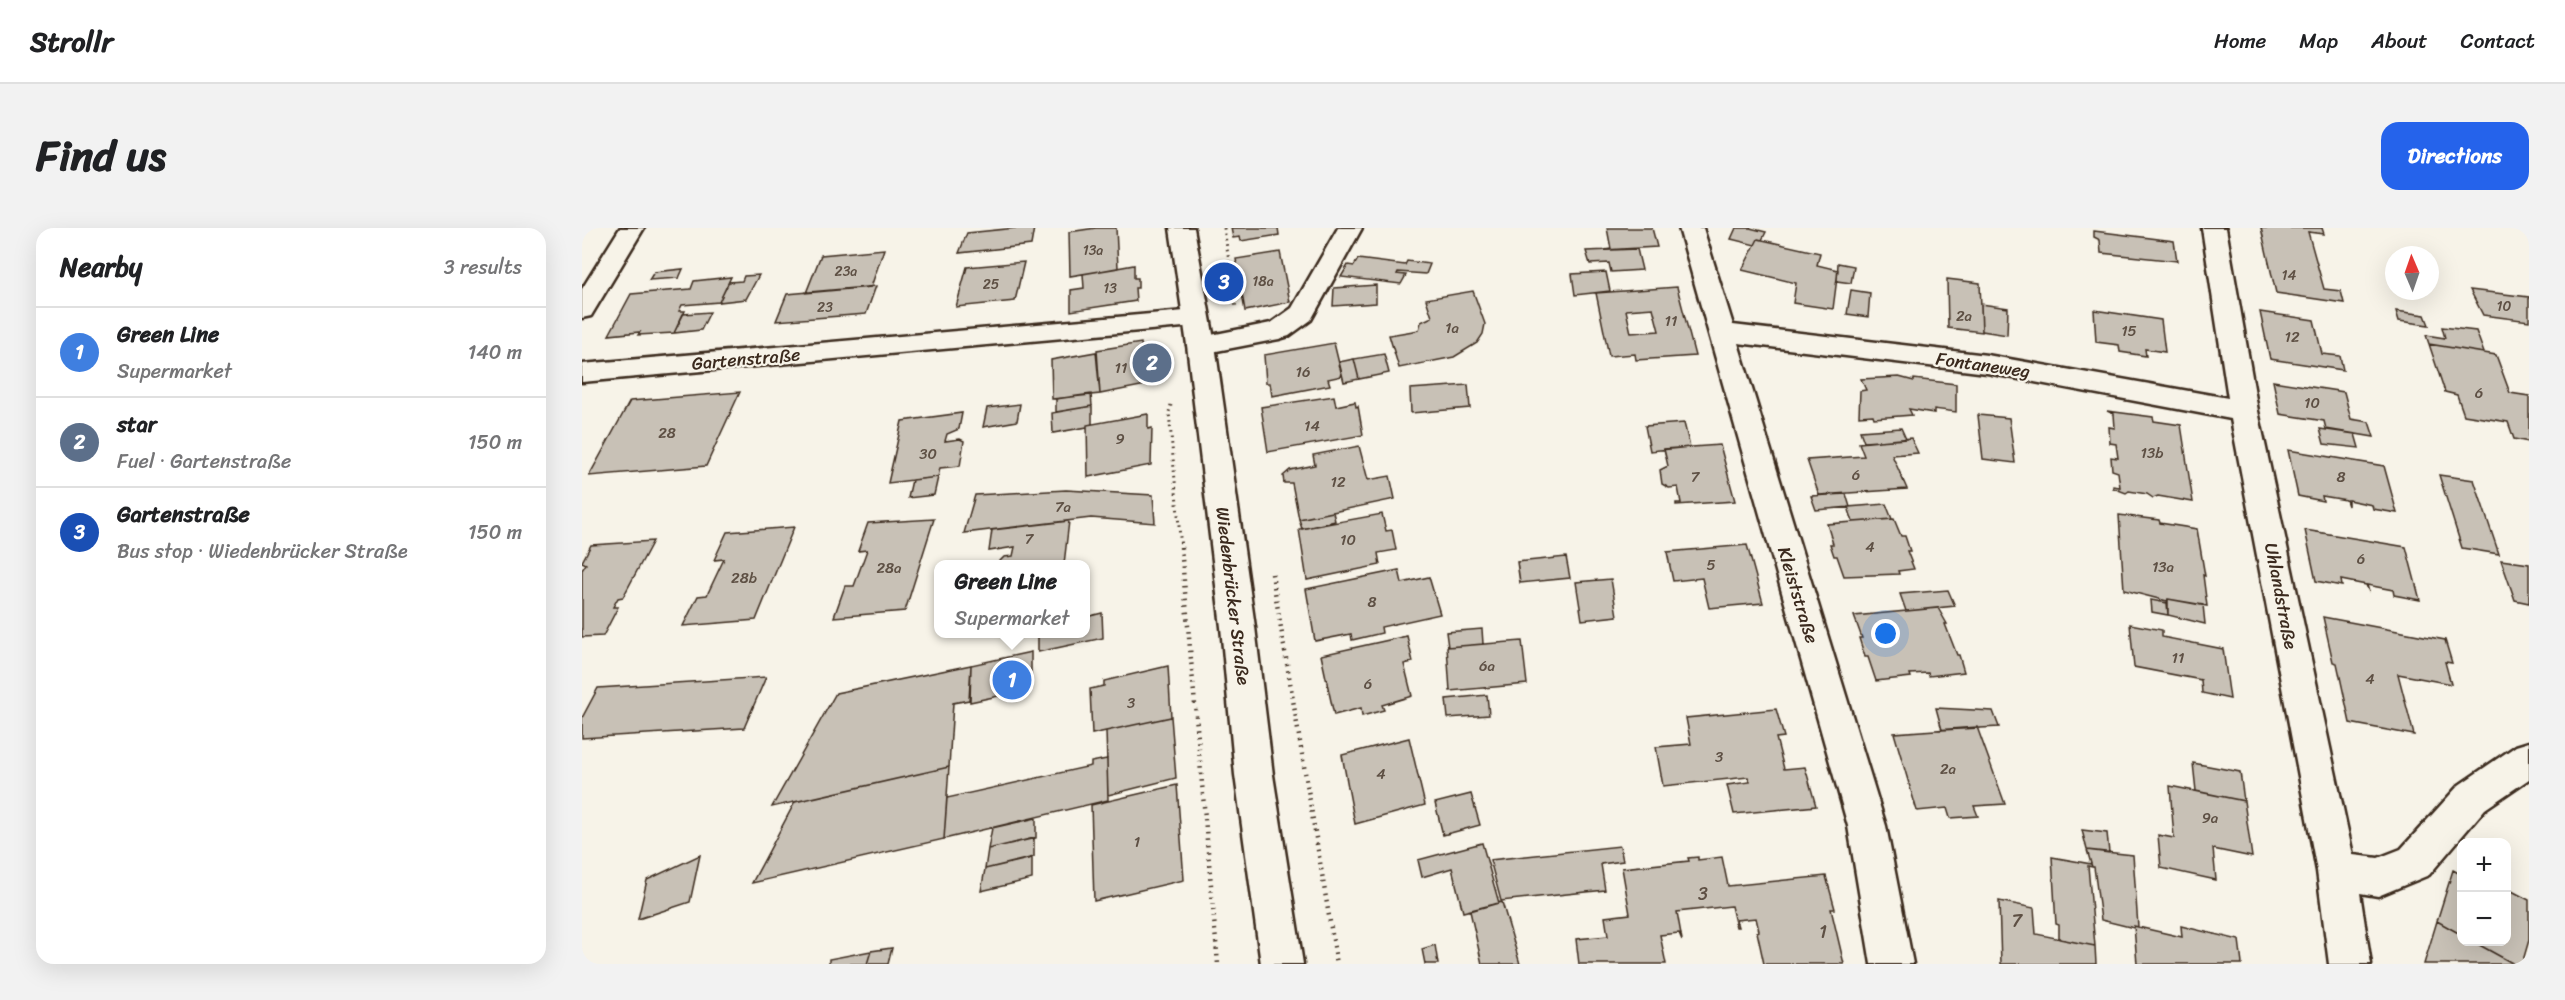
<!DOCTYPE html>
<html lang="en">
<head>
<meta charset="utf-8">
<style>
  body { margin:0; font-family:Sriracha,sans-serif; background:#f2f2f2; color:#202124 }
  .controls { position:absolute; right:18px; bottom:18px; display:grid; overflow:hidden; border-radius:12px; box-shadow:0 6px 24px #0002 }
  .controls button { width:54px; height:54px; display:grid; place-items:center; padding:0; border:0; border-bottom:2px solid #e0e0e0; background:#fff; color:#202124; font:30px sans-serif }
  .compass { position:absolute; left:1803px; top:18px; width:54px; height:54px; border-radius:50%; background:#fff; box-shadow:0 6px 24px #0002; rotate:358deg }
  .you { position:absolute; left:1304px; top:406px; width:21px; height:21px; margin:-15px; border:4px solid #fff; border-radius:50%; background:#1a73e8; box-shadow:0 0 0 9px #1a73e833 }
  .badge { display:grid; place-items:center; width:39px; height:39px; border-radius:50%; background:#2563eb; color:#fff; font-size:20px; font-weight:700 }
  .pin { position:absolute; translate:-50% -50%; border:3px solid #fff; box-shadow:0 2px 6px #0006 }
  .popup { position:absolute; left:352px; top:332px; width:156px; height:78px; box-sizing:border-box; display:grid; place-content:center; border-radius:12px; background:#fff; filter:drop-shadow(0 2px 4px #0005); font-size:20px; white-space:nowrap; color:#757577 }
  .popup b { font-size:22px; color:#202124 }
  .popup::after { content:''; position:absolute; left:50%; top:100%; margin-left:-12px; border:12px solid transparent; border-top-color:#fff }
  .list { margin:0; padding:0; list-style:none }
  h2 { display:flex; justify-content:space-between; align-items:center; height:78px; margin:0; padding:0 24px; font-size:26px }
  h2 small { font-size:20px; font-weight:400; color:#757577 }
  .list li { display:grid; grid-template-columns:39px 1fr auto; gap:18px; align-items:center; box-sizing:border-box; height:90px; padding:0 24px; border-top:2px solid #e0e0e0 }
  .list b { display:block; font-size:22px; white-space:nowrap }
  .list p { margin:0; font-size:20px; white-space:nowrap; color:#757577 }
  .list em { font-size:20px; font-style:normal; color:#757577 }
  .map { position:relative; flex:none; width:1947px; height:736px; overflow:hidden; border-radius:18px }
  header { display:flex; align-items:center; gap:36px; box-sizing:border-box; height:84px; padding:0 30px; background:#fff; border-bottom:2px solid #e0e0e0 }
  header strong { font-size:28px }
  nav { display:flex; gap:33px; margin-inline-start:auto; font-size:21px }
  .intro { display:flex; align-items:center; justify-content:space-between; box-sizing:border-box; height:144px; padding:0 36px }
  h1 { margin:0; font-size:42px }
  .button { padding:15px 27px; border-radius:18px; background:#2563eb; color:#fff; font-size:21px; font-weight:700 }
  main { display:flex; gap:36px; padding:0 36px }
  aside { flex:1; background:#fff; border-radius:18px; box-shadow:0 6px 24px #0002 }
  .map>svg:first-child { display:block }
  .building { fill:#c8c1b6; stroke:#3b2a1e; stroke-width:1.5; fill-rule:evenodd }
  .lines { fill:none; stroke-linecap:round; stroke-linejoin:round }
  .minor-casing { stroke:#3b2a1e; stroke-width:5 }
  .tertiary-casing { stroke:#3b2a1e; stroke-width:5 }
  .path-far1 { stroke:#3b2a1e; stroke-width:3; stroke-dasharray:1.5 4; stroke-linecap:butt }
  .path { stroke:#3b2a1e; stroke-width:4.5; stroke-dasharray:1.5 5; stroke-linecap:butt }
  .minor { fill:#f7f3e8; fill-rule:evenodd }
  .tertiary { fill:#f7f3e8; fill-rule:evenodd }
  .labels { text-anchor:middle; stroke-width:4.5; stroke-linejoin:round; paint-order:stroke }
  .far-number-label { font-size:14px; fill:#5e5044 }
  .number-label { font-size:15px; fill:#5e5044 }
  .street-label { font-size:18px; fill:#3b2a1e; stroke:#f7f3e8 }
  .near-number-label { font-size:18px; fill:#5e5044 }
</style>
</head>
<body>
<header>
<strong>Strollr</strong>
<nav><a>Home</a><a>Map</a><a>About</a><a>Contact</a></nav>
</header>
<div class="intro"><h1>Find us</h1><a class="button">Directions</a></div>
<main>
<aside>
<h2>Nearby<small>3 results</small></h2>
<ul class="list">
<li><span class="badge" style="background:#3f7fe0">1</span><div><b>Green Line</b><p>Supermarket</p></div><em>140 m</em></li>
<li><span class="badge" style="background:#5c6f8a">2</span><div><b>star</b><p>Fuel · Gartenstraße</p></div><em>150 m</em></li>
<li><span class="badge" style="background:#1a4fb4">3</span><div><b>Gartenstraße</b><p>Bus stop · Wiedenbrücker Straße</p></div><em>150 m</em></li>
</ul>
</aside>
<div class="map">
<svg width="1947" height="736" viewBox="0 0 1947 736">
  <rect width="100%" height="100%" fill="#f7f3e8"/>
  <filter id="ink" filterUnits="userSpaceOnUse"><feTurbulence type="fractalNoise" baseFrequency=".0167" numOctaves="2"/><feDisplacementMap in="SourceGraphic" scale="12" xChannelSelector="R" yChannelSelector="G"/><feConvolveMatrix kernelMatrix="1 2 1 2 8 2 1 2 1" color-interpolation-filters="sRGB"/></filter>
  <g filter="url(#ink)">
    <path class="building" d="M434 0H452L449 17 377 25 385 5Z
      M514 0H534L536 40 488 48 487 4Z
      M649 0H696L697 7 659 13 658 9 651 10Z
      M1025 0H1070L1075 19 1022 22 1029 21Z
      M1154 0H1168L1184 4 1180 12 1176 11 1173 17 1149 11Z
      M1679 0H1740L1742 6 1726 4 1742 61 1759 63 1762 75 1694 65Z
      M1512 3 1592 13 1595 33 1519 25 1518 12 1512 9Z
      M1176 11 1238 25 1235 37 1256 42 1251 81 1211 75 1214 55 1160 42Z
      M302 21 289 59 224 65 239 27Z
      M1055 21 1060 42 1029 44 1027 35 1008 36 1004 23Z
      M698 24 708 74 663 83 654 31Z
      M776 31 823 37 825 33 848 36 844 46 816 44 815 46 824 47 819 56 759 49 766 37 772 38Z
      M442 34 433 73 374 79 385 39Z
      M1256 35 1272 38 1269 55 1255 53Z
      M552 37V50H556V60H553L554 73 489 83V62L502 60 501 46Z
      M101 41 97 50 67 52 72 44Z
      M1024 44 1028 63 993 67 990 46Z
      M177 47 164 71 137 74 147 54 160 53 162 48Z
      M149 49 137 74 100 77 97 83H103L92 105 56 107 58 104 27 107 49 66 109 61 112 53Z
      M1365 51 1398 55 1400 104 1366 100Z
      M794 57V75L751 78 752 60Z
      M294 58 284 86 194 93 205 66Z
      M1095 59 1113 128 1054 132 1053 126 1027 128 1014 65ZM1071 80 1077 103 1049 105 1044 82Z
      M1269 62 1288 65 1286 89 1265 86Z
      M1888 62 1947 69V93L1901 87Z
      M891 63 903 96 901 106 895 115 872 129 817 140 807 107 837 102 839 94 850 89 844 71Z
      M1399 76 1426 80 1425 107 1400 103Z
      M1512 82 1579 92 1583 124 1563 121 1564 128 1538 124 1537 117 1514 114Z
      M1814 83 1843 87 1847 97 1817 93Z
      M128 84 119 102 92 105 101 86Z
      M1678 84 1732 92 1740 126 1758 128 1761 142 1688 131Z
      M1860 99 1894 103 1902 125 1847 116 1844 107 1863 110Z
      M559 115 564 157 518 166 515 122Z
      M752 115 760 148 746 151 748 157 690 168 688 155H684L682 127Z
      M1847 116 1914 127 1928 165 1947 168V214L1932 211 1926 194 1882 187 1875 167 1863 164Z
      M514 124 518 166 470 171 469 132Z
      M802 126 807 145 777 151 772 131Z
      M772 131 777 151 762 154 757 134Z
      M1317 149 1332 153V151L1374 156V184L1352 181V185L1327 181 1330 187 1292 190 1291 187 1277 188 1278 163 1284 162 1279 151Z
      M1691 153 1762 164 1769 191 1787 194 1792 209 1744 201 1742 193 1698 186Z
      M886 157 888 180 829 185 828 161Z
      M158 164 124 238 7 248 48 173Z
      M509 166 510 178 474 184V171Z
      M752 168 754 178 773 174 774 179 776 178 781 207 686 224 679 179Z
      M438 176 435 193 401 199 405 180Z
      M510 178V196L505 197V199L471 205 470 185Z
      M1525 183 1571 189 1572 193 1599 197 1611 274 1576 268 1571 270 1565 266 1547 263 1544 265 1531 260V258L1538 259 1536 244 1530 242 1529 229 1536 230 1534 216 1528 215 1527 199 1533 200 1532 186Z
      M380 185 377 201 365 206 363 213 378 211 382 213 378 238 358 240 356 249 306 255 320 193Z
      M566 186V201L570 200 569 237 506 249 505 197Z
      M1396 187 1427 190 1433 235 1401 231Z
      M1102 195 1108 219 1068 223 1063 198Z
      M1319 200 1324 211 1282 214 1278 203Z
      M1738 201 1773 206 1777 220 1742 216Z
      M1329 210 1336 225 1310 227 1325 261 1237 267 1225 232 1282 228 1277 215Z
      M1138 217 1153 273 1094 277V275H1099L1096 259 1087 260 1080 256 1078 242 1086 238 1082 221Z
      M777 218 786 252 808 248 813 271 717 291 710 255H702L701 248 708 242 733 237 731 227Z
      M1706 222 1802 238 1815 285 1791 281 1790 277 1766 272V278L1764 272 1740 268 1741 273 1716 268Z
      M1857 247 1892 252 1917 326 1880 320Z
      M356 249 352 267 326 270 330 252Z
      M484 262 571 267 573 295 509 290 382 305 393 267Z
      M1264 266 1268 279 1234 282 1229 268Z
      M1304 276 1310 291 1271 294 1266 279Z
      M751 284 753 293 720 301 717 291Z
      M800 286 804 303 810 302 814 322 796 325 798 337 725 352 717 301Z
      M1537 287 1577 292 1578 295 1615 301 1623 348 1621 347 1625 378 1586 371 1585 373 1542 362Z
      M352 291 323 383 252 389 263 358H272L285 322 276 323 286 295Z
      M1312 291 1319 308H1323L1328 323H1325L1332 341 1316 343 1317 346 1262 348 1255 328H1252L1248 316H1251L1245 296Z
      M487 293 482 336H415L422 329 431 328 433 319 407 323 410 302Z
      M212 299 174 392 101 398 116 368 125 367 142 331 132 332 145 304Z
      M1723 302 1824 319 1838 372 1812 367 1811 362 1785 357 1787 364 1784 357 1759 352 1760 358 1734 353Z
      M71 313 41 369 36 370 31 379H36L21 408 0 409V342L4 336 0 334 9 317Z
      M1165 317 1181 375 1127 380 1120 350 1091 353 1085 324Z
      M984 329 988 350 938 355 935 334Z
      M1919 332 1947 336V375L1933 372Z
      M817 342 820 355 847 349 858 386 799 399 800 405 770 412 769 406 733 413 724 361Z
      M1029 351 1035 388 1000 392 994 354Z
      M1366 362 1373 378 1324 383 1318 366Z
      M1586 371 1621 377 1623 396 1586 387Z
      M1569 372 1585 375 1586 387 1570 384Z
      M1356 380 1365 396H1363L1375 427H1377L1382 444 1347 448 1346 445 1328 446 1329 449 1294 453 1286 429H1283L1277 410H1280L1272 388Z
      M520 385 521 410 456 424V406H504V389Z
      M1741 389 1863 412 1870 435 1863 434 1869 456 1816 446 1832 507 1768 495 1755 435 1751 434Z
      M1548 396 1580 402V409L1641 421 1648 471 1620 465 1619 452 1552 439Z
      M900 401 901 416 866 419 864 404Z
      M825 408 831 434 822 436 830 468 800 477 802 482 780 488 779 480 752 487 739 427Z
      M940 413 945 456 868 463 865 419Z
      M449 424V461L388 474 389 437Z
      M389 437 387 472 371 475 367 539 190 579 254 465Z
      M586 438 589 489 510 506 508 461 522 458V453Z
      M184 449 162 500 0 510V490L16 460Z
      M905 467 907 487 866 490 864 471Z
      M1354 480 1411 483 1417 499 1360 502Z
      M1194 481 1202 509 1194 510 1202 541 1223 539 1234 578 1152 586 1145 557 1168 554 1166 549 1081 558 1074 519 1109 516 1104 490Z
      M589 489 594 550 526 567 524 503Z
      M1395 499 1423 576 1392 578 1396 588 1368 590 1365 580 1335 583 1312 505Z
      M827 510 843 577 773 596 760 527Z
      M525 531 526 572 362 611 365 570 509 538V534Z
      M1611 535 1658 544 1662 573 1614 563Z
      M367 539 362 611 170 655 213 574Z
      M595 557 602 652 512 673 509 577Z
      M1588 558 1662 573 1670 629 1631 621 1634 652 1579 640 1576 607 1592 610Z
      M889 566 898 597 861 607 853 575Z
      M454 590V610L406 621 410 600Z
      M1500 602 1525 605 1527 625 1505 622Z
      M452 610V629L403 641 406 621Z
      M900 615 917 675 881 684 870 640 840 649 836 632Z
      M1038 618 1041 633 1019 636 1023 662 919 673 908 632Z
      M1505 622 1551 627 1556 699 1552 698V700L1519 692 1512 639H1510Z
      M118 627 108 674 56 691 65 652Z
      M1116 629V632L1140 629 1146 658 1244 648 1253 681H1249L1262 736H1182L1175 704 1177 703 1174 690 1154 692 1156 699H1154L1149 678 1095 684 1100 712 1097 705 1078 707 1084 736H997L994 711 1026 708 1023 689 1048 686 1040 640 1107 633 1106 630Z
      M1470 629 1509 636 1510 639 1506 638 1513 718 1477 711V697L1474 696Z
      M450 630V651L399 663 403 641Z
      M1871 642 1880 647V707L1855 693Z
      M1928 662 1947 672V712L1940 736H1932L1892 714H1924V671L1926 672Z
      M1417 673 1452 680 1454 706 1513 718 1514 736H1419Z
      M920 674 938 736H900L888 683Z
      M1855 693 1880 707V714H1892L1932 736H1842Z
      M1552 698 1600 709 1599 698 1657 712 1660 736H1555Z
      M853 717 856 736H843L840 721Z
      M310 720 306 736H285L289 723Z
      M289 723 285 736H247V731Z"/>
    <g class="lines">
      <g class="minor-casing">
        <path id="minor" d="M38 0H62L9 88 0 90V61Z
          M756 0H780L729 92 707 108 697 111 619 126 609 123 605 117 609 111 689 95 710 80Z
          M1097 0H1121L1151 97 1405 127 1646 170 1620 0H1644L1676 183 1771 627 1796 630 1819 621 1877 557 1934 518 1947 514V551L1903 581 1847 647 1796 668 1778 665 1789 736H1747L1735 643 1649 191 1405 145 1156 115 1304 598 1331 736H1289L1266 598Z
          M614 82 623 85 627 91 623 97 0 154V136Z"/>
      </g>
      <g class="tertiary-casing">
        <path id="tertiary" d="M588 0H612L633 117 673 399 691 547 721 736H679L653 547 639 399 605 117Z"/>
      </g>
      <path class="path-far1" d="M642 0 654 81
        M589 177 587 184 599 321"/>
      <path class="path" d="M599 319 636 736
        M690 346 755 736"/>
      <use href="#minor" class="minor"/>
      <use href="#tertiary" class="tertiary"/>
    </g>
  </g>
  <g class="labels">
    <g class="far-number-label">
      <text x="511" y="27">13a</text>
      <text x="264" y="48">23a</text>
      <text x="1707" y="52">14</text>
      <text x="681" y="58">18a</text>
      <text x="409" y="61">25</text>
      <text x="528" y="65">13</text>
      <text x="1922" y="83">10</text>
      <text x="243" y="84">23</text>
    </g>
    <g class="number-label">
      <text x="1382" y="93">2a</text>
      <text x="1089" y="98">11</text>
      <text x="870" y="105">1a</text>
      <text x="1547" y="108">15</text>
      <text x="1710" y="114">12</text>
      <text x="539" y="145">11</text>
      <text x="721" y="149">16</text>
      <text x="1897" y="170">6</text>
      <text x="1730" y="180">10</text>
      <text x="730" y="203">14</text>
      <text x="85" y="210">28</text>
      <text x="538" y="216">9</text>
      <text x="1570" y="230">13b</text>
      <text x="346" y="231">30</text>
      <text x="1274" y="252">6</text>
      <text x="1113" y="254">7</text>
      <text x="1759" y="254">8</text>
      <text x="756" y="259">12</text>
      <text x="481" y="284">7a</text>
      <text x="447" y="316">7</text>
      <text x="766" y="317">10</text>
      <text x="1288" y="324">4</text>
      <text x="1779" y="336">6</text>
      <text x="1129" y="342">5</text>
      <text x="1581" y="344">13a</text>
      <text x="307" y="345">28a</text>
      <text x="162" y="355">28b</text>
      <text x="790" y="379">8</text>
      <text x="1596" y="435">11</text>
      <text x="905" y="443">6a</text>
      <text x="1788" y="456">4</text>
      <text x="786" y="461">6</text>
      <text x="549" y="480">3</text>
      <text x="1137" y="534">3</text>
      <text x="1366" y="546">2a</text>
      <text x="799" y="551">4</text>
      <text x="1628" y="595">9a</text>
      <text x="555" y="619">1</text>
    </g>
    <g class="street-label">
      <text transform="translate(164 131) rotate(-5)" y="6">Gartenstraße</text>
      <text transform="translate(1401 137) rotate(8)" y="6">Fontaneweg</text>
      <text transform="translate(1216 367) rotate(73)" y="6">Kleiststraße</text>
      <text transform="translate(651 368) rotate(83)" y="6">Wiedenbrücker Straße</text>
      <text transform="translate(1699 368) rotate(79)" y="6">Uhlandstraße</text>
    </g>
    <g class="near-number-label">
      <text x="1121" y="672">3</text>
      <text x="1435" y="699">7</text>
      <text x="1241" y="710">1</text>
    </g>
  </g>
</svg>
<div class="controls">
<button>+</button>
<button>−</button>
</div>
<svg class="compass" viewBox="-18 -18 36 36"><path d="M0-13l5 13h-10z" fill="#e53935"/><path d="M0 13l5-13h-10z" fill="#757577"/></svg>
<div class="you"></div>
<div class="pin badge" style="left:430px;top:452px;background:#3f7fe0">1</div>
<div class="popup"><b>Green Line</b>Supermarket</div>
<div class="pin badge" style="left:570px;top:135px;background:#5c6f8a">2</div>
<div class="pin badge" style="left:642px;top:54px;background:#1a4fb4">3</div>
</div>
</main>
</body>
</html>
